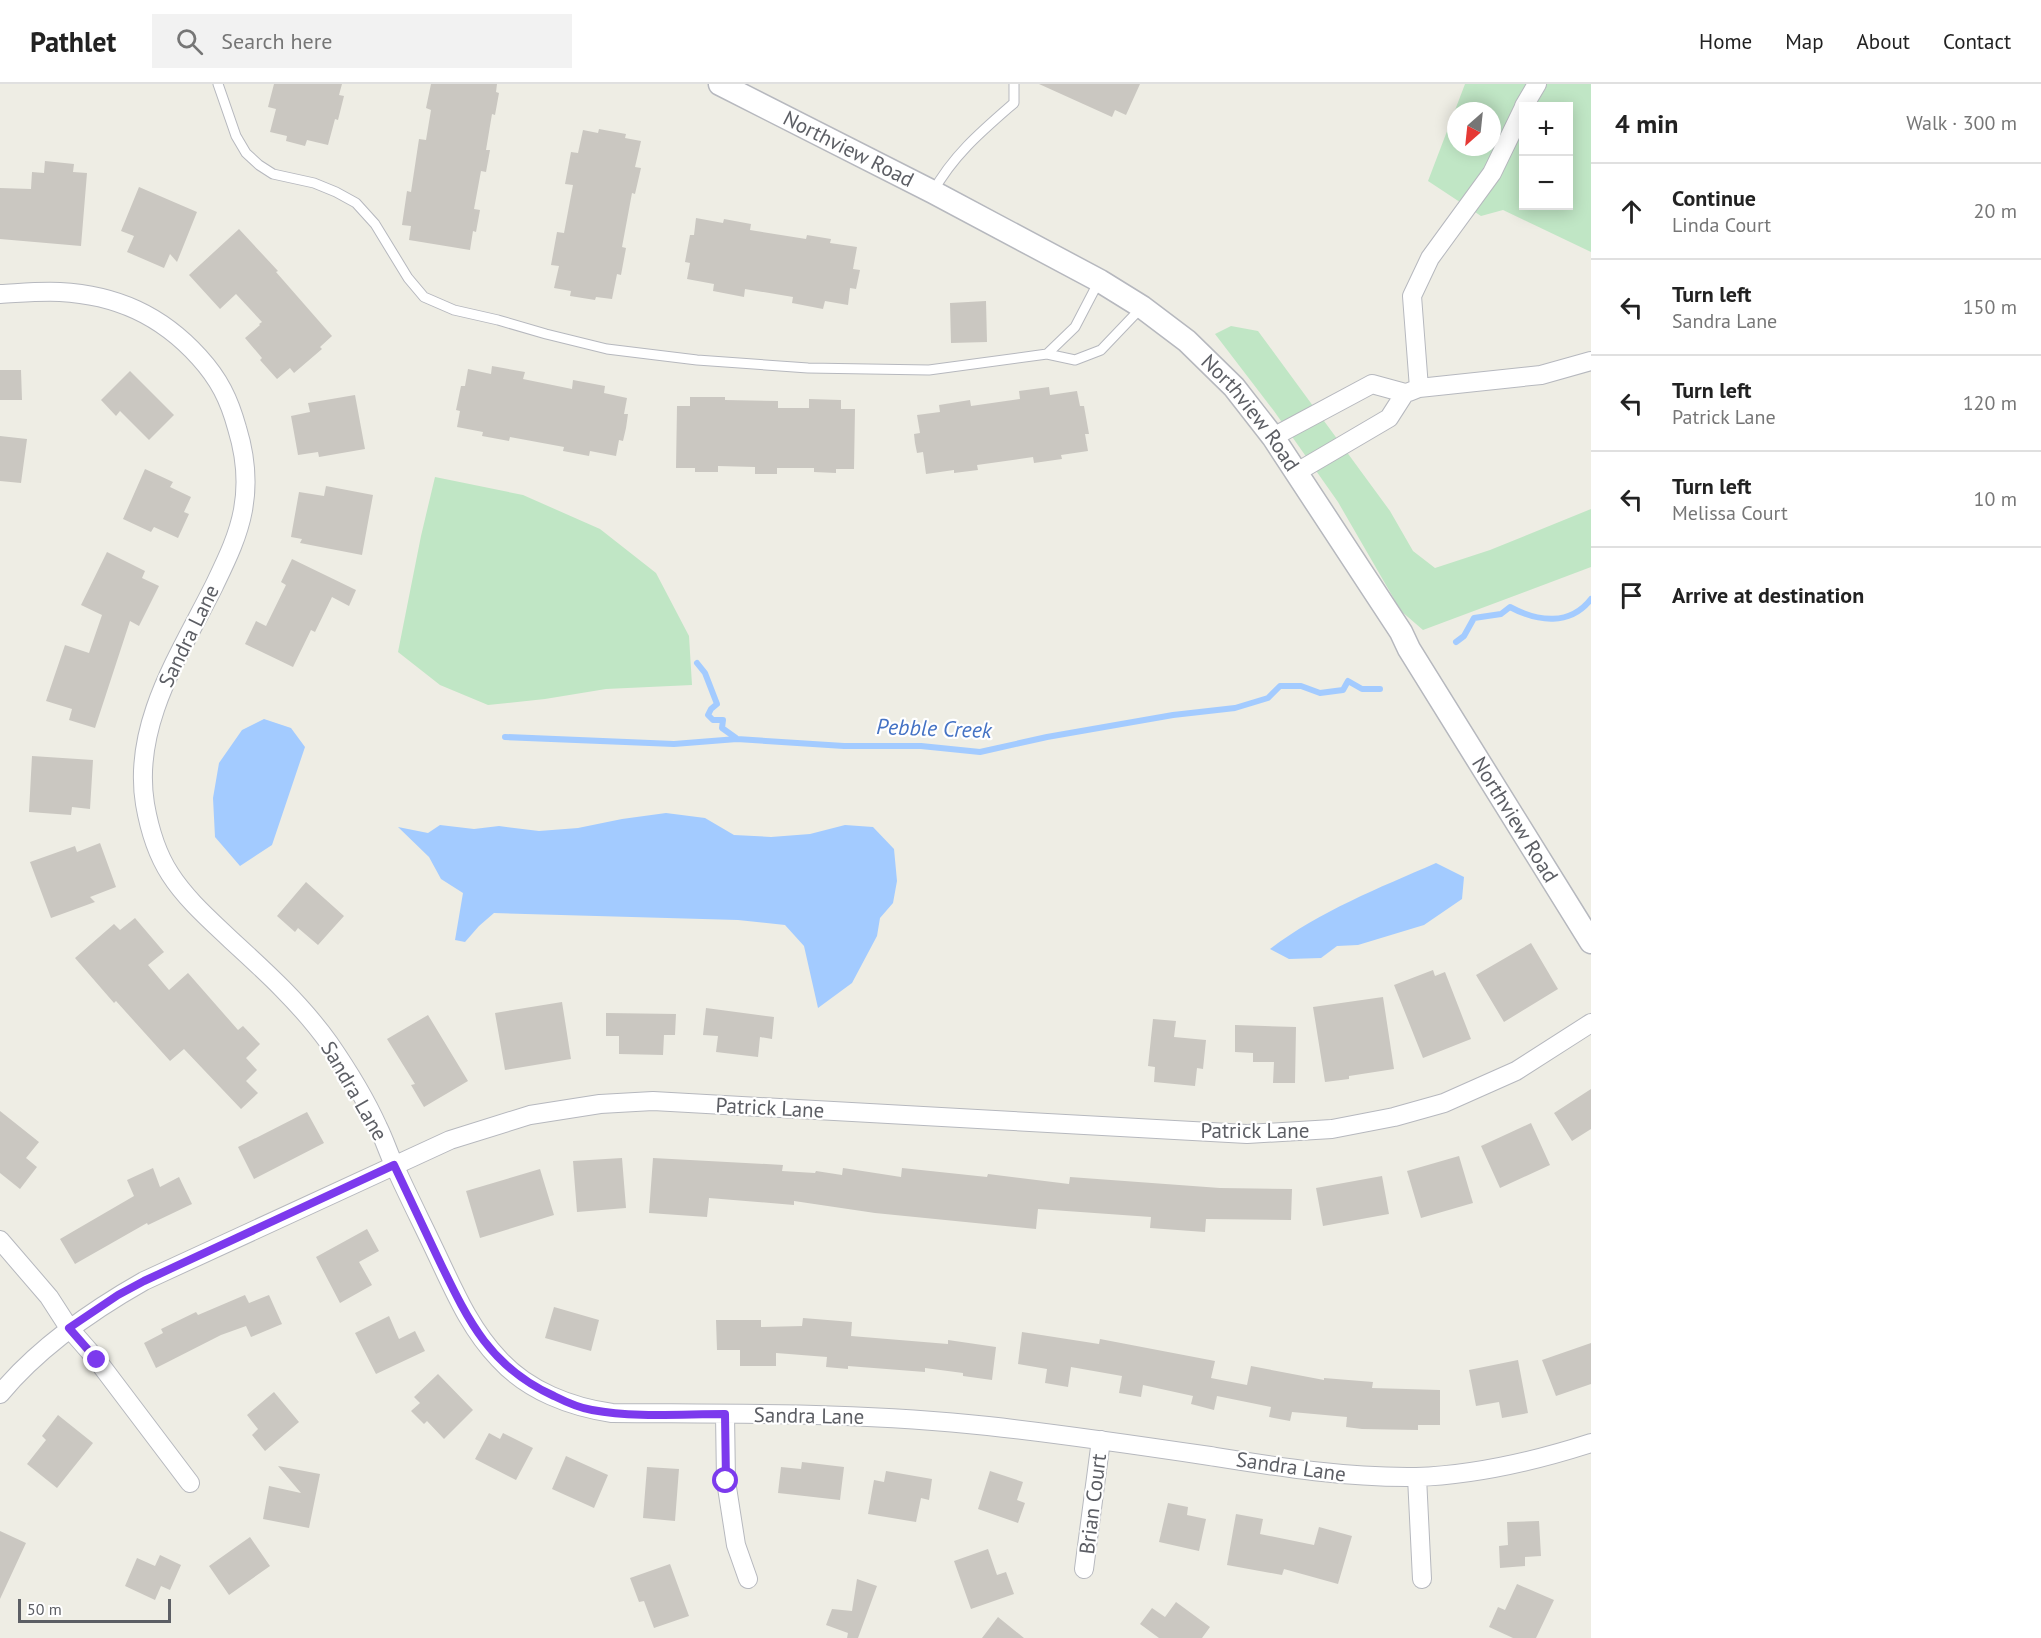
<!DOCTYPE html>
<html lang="en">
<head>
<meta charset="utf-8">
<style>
  body { margin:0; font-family:"PT Sans",sans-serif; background:#f2f2f2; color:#222 }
  .controls { position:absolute; right:18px; top:18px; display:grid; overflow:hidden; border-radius:0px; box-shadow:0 3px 15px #0003 }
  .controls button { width:54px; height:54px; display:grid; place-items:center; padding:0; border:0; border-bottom:2px solid #e0e0e0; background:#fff; color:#222; font:30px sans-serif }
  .compass { position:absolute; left:1447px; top:18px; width:54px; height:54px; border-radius:50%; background:#fff; box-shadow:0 3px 15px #0003; rotate:207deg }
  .scale { position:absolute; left:18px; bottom:15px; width:153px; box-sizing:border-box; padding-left:6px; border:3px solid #5c5e64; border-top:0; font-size:16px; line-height:21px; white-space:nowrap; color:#5c5e64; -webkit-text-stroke:4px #fff; paint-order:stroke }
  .stop { position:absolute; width:18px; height:18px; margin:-14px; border:4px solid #7c3aed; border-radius:50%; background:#fff }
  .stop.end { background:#7c3aed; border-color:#fff; box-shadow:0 2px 6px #0008 }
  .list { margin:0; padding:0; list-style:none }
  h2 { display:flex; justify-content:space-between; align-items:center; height:78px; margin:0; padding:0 24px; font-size:26px }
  h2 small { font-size:20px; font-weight:400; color:#767676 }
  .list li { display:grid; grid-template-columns:39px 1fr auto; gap:18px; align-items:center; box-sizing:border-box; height:96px; padding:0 24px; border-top:2px solid #e0e0e0 }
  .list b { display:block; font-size:22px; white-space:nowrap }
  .list p { margin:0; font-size:20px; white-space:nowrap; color:#767676 }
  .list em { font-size:20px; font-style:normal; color:#767676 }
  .icon { flex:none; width:33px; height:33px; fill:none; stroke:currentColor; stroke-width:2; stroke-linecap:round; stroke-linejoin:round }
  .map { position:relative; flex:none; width:1591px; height:1554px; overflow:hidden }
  header { display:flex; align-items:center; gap:36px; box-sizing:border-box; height:84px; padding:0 30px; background:#fff; border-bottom:2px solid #e0e0e0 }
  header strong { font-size:28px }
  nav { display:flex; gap:33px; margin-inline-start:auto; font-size:21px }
  .search { width:420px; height:54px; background:#f2f2f2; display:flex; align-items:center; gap:15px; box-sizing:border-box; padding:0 21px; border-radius:0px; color:#767676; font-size:22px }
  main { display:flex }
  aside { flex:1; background:#fff }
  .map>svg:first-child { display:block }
  .green { fill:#c0e6c5; fill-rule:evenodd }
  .water { fill:#a3cbff }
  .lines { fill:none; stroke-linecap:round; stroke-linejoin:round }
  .stream { stroke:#a3cbff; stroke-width:6 }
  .building { fill:#cac7c1 }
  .service-casing { stroke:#b6b8be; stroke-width:11 }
  .minor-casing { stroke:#b6b8be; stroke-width:20 }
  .tertiary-casing { stroke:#b6b8be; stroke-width:25 }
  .service { stroke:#fff; stroke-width:9 }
  .minor { stroke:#fff; stroke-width:18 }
  .tertiary { stroke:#fff; stroke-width:22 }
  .route { stroke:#7c3aed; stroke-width:8 }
  .labels { text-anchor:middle; stroke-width:4.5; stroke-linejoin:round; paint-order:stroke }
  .street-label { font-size:21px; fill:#5c5e64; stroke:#fff }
  .water-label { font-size:22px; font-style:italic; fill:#4472c4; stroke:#fff }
</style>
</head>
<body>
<header>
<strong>Pathlet</strong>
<div class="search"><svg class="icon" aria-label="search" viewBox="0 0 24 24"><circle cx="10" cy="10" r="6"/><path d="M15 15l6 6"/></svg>Search here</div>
<nav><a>Home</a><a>Map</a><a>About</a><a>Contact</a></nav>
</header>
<main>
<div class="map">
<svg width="1591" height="1554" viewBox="0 0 1591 1554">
  <rect width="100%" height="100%" fill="#eeede4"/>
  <path class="green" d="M1465 0H1591V168L1503 126 1481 132 1428 97ZM1524 22H1568V122H1524ZM1456 27H1492V63H1456Z
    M1231 242 1258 247 1390 427 1413 467 1435 484 1490 466 1591 425V483L1423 546 1401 527 1338 418 1274 327 1215 250Z
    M435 393 523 411 600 445 656 489 689 552 692 601 606 605 545 615 488 621 440 601 398 568 421 452Z"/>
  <path class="water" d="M264 635 291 644 305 663 272 761 240 782 215 753 213 714 219 679 242 646Z
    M666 729 705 734 734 751 771 753 810 750 845 741 873 743 894 765 897 797 893 819 880 834 877 852 852 899 818 924 804 862 785 841 738 836 494 829 479 842 465 858 455 856 463 809 441 795 429 773 398 743 428 749 440 741 474 745 499 742 539 747 578 744 622 735Z
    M1436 779 1464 793 1462 815 1424 841 1358 861 1337 862 1321 874 1289 875 1270 865C1320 827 1379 804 1436 779Z"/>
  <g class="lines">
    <path class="stream" d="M1456 558 1464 552 1474 534 1501 530 1510 523C1538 538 1570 542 1591 515
      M697 579 705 589 717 620 711 625 708 631 713 636H723L722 644 736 654
      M505 653 674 660 737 655 844 662H921L980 668 1047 653 1173 631 1235 624 1268 614 1280 602H1301L1320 609 1343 606 1348 597 1362 605H1380"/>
  </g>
  <path class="building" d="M274 0H342L339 11 344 12 338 36 335 35 328 61 307 56 305 62 286 57 287 52 270 48 276 25 268 23Z
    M431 0H497L496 8 499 9 495 31 492 30 486 66H490L486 88 481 87 474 125 480 126 476 148 473 147 470 166 409 156 411 142 402 141 407 107 411 108 419 55 426 56 431 26 426 24Z
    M1039 0H1140L1126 31 1115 26 1112 33Z
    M599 45 626 50 625 54 641 57 635 83 641 84 635 110 632 109 622 163 626 164 621 191 617 190 612 215 596 213 595 216 570 212 571 207 554 204 559 182 551 181 557 148 564 149 573 101 565 100 571 68 578 69 583 46 598 49Z
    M45 77 74 80 73 88 87 89 81 162 0 155V104L31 105 32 88 44 89Z
    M139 103 197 128 177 178 170 170 164 184 127 168 134 152 121 147Z
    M696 134 723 139 724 135 751 140 750 146 806 155 807 151 831 155 830 159 857 163 853 185 860 186 856 205 850 204 848 221 825 217 823 225 792 219 793 213 745 205 744 213 713 207 714 200 687 195 690 179 685 178 690 151H694Z
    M239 145 278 187 276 188 332 252 320 263 322 265 294 289 290 284 277 295 260 276 262 274 245 254 260 241 259 240 262 238 236 210 220 225 189 191Z
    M986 217 987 258 951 259 950 219Z
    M492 282 525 288 523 295 572 305 573 296 605 302 604 309 627 314 624 330H628L626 344 623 357 619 356 616 372 590 367 589 372 563 367 564 363 510 353 509 357 482 352 483 348 457 343 460 327 456 326 461 302H465L468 285 491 290Z
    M0 286H21L22 316H0Z
    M130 287 174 331 149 356 120 327 116 332 101 316Z
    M1049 303 1050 311 1077 307 1080 322H1084L1089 350H1085L1088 367 1061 371 1062 375 1034 379 1033 373 977 381 978 386 954 389V386L926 390 923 368 917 369 915 359 914 350 920 349 917 331 940 328 939 321 970 316 971 322 1020 315 1019 307Z
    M355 311 365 365 319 373 318 368 298 371 291 332 310 328 308 319Z
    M690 313H725V316L778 317V324H809V315L841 316V325H855L854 385H836V389L814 388V384H777V390H755V383L718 382V388H695V384H676L677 322H690Z
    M0 352 27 355 21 399 0 397Z
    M145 385 173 398 170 403 191 413 184 428 189 430 178 454 154 443 151 448 123 435Z
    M326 402 373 411 362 471 300 459 302 455 291 453 299 408 324 412Z
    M107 468 145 487 142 494 159 502 139 542 130 537 95 644 69 636 72 625 46 617 65 561 89 569 102 531 81 521Z
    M292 475 356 506 349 522 332 513 315 548 311 546 293 583 245 560 256 537 266 542 286 501 281 498Z
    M32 672 93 676 90 725 72 723 71 731 29 728Z
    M100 759 116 803 90 813 95 818 51 834 30 778 75 762 77 768Z
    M306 798 344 832 318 861 298 844 295 848 277 832Z
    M135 834 164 868 148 881 169 906 188 889 238 946 243 942 260 960 246 974 257 986 246 997 258 1009 241 1025 184 965 170 977 116 917 114 919 75 874 114 840 120 846Z
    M1531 859 1558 905 1504 938 1476 891Z
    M1433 886 1435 892 1445 888 1471 955 1423 974 1394 901Z
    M1383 913 1394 985 1349 992V995L1325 998 1313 923Z
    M562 918 571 975 505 986 495 929Z
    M706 924 774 933 772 955 760 953 758 973 716 968 718 952 703 951Z
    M606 929 676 930 675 951H664L663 971 619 970V952H606Z
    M428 931 468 997 424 1023 411 1001 415 1000 387 955Z
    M1153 935 1176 937 1174 953 1206 956 1203 985 1197 984 1195 1002 1154 998 1155 983 1148 982Z
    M1235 941 1296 943 1295 999H1273L1274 978H1253V969L1235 968Z
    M1591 1005V1045L1572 1057 1554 1029Z
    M0 1027 39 1058 26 1074 37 1083 20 1105 0 1089Z
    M307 1028 324 1059 254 1095 238 1063Z
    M1531 1039 1550 1081 1500 1104 1481 1062Z
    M1459 1072 1473 1119 1421 1134 1407 1087Z
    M622 1074 626 1124 577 1128 573 1077Z
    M653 1074 783 1081 782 1087 815 1089 816 1087 842 1091 843 1084 901 1093 902 1084 987 1093 988 1090 1069 1100 1070 1093 1220 1104 1292 1105 1291 1136 1206 1135 1205 1148 1150 1144 1151 1133 1038 1125 1036 1145 875 1129 794 1117V1121L709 1114 707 1133 649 1129Z
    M153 1084 160 1103 179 1093 192 1120 148 1141 147 1139 75 1180 60 1155 134 1112 127 1096Z
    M540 1085 554 1131 480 1154 466 1107Z
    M1382 1092 1389 1130 1323 1142 1316 1104Z
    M367 1145 379 1167 359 1178 372 1201 340 1219 316 1173Z
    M245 1211 249 1219 269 1211 282 1240 251 1253 246 1242 221 1251 156 1284 144 1259 163 1249 161 1245 196 1228 198 1231Z
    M554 1223 599 1236 591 1267 545 1254Z
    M389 1232 399 1255 415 1247 425 1267 376 1290 355 1249Z
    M803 1234 852 1238 851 1252 948 1260V1256L996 1263 992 1296 963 1292V1289L925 1284V1288L848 1282V1285L826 1283 827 1273 776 1269V1282H740V1266H717L716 1236H761V1243L802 1242Z
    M1022 1248 1099 1260 1100 1255 1215 1277 1211 1294 1247 1301 1251 1282 1324 1296V1294L1373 1298 1372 1304 1440 1306V1341H1418V1346L1362 1345 1346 1343 1347 1333 1292 1328 1290 1337 1269 1333 1271 1323 1217 1312 1214 1326 1191 1320 1193 1312 1143 1301 1141 1313 1119 1309 1122 1292 1071 1283 1068 1303 1045 1299 1047 1285 1018 1280Z
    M1591 1259V1300L1556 1312 1542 1276Z
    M1518 1276 1528 1329 1502 1334 1499 1318 1476 1322 1469 1286Z
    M438 1290 473 1326 444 1355 427 1337 424 1340 411 1327 420 1319 414 1313Z
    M274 1308 299 1338 265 1367 252 1351 258 1345 247 1331Z
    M58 1331 93 1359 57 1404 27 1380 46 1356 42 1352Z
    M489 1349 500 1355 503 1349 533 1364 516 1396 475 1375Z
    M566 1372 608 1391 594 1424 552 1405Z
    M802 1378 844 1383 840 1416 778 1409 781 1383 801 1385Z
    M278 1382 320 1390 309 1444 263 1435 269 1402 301 1409Z
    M647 1383 679 1385 675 1437 643 1434Z
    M886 1387 932 1395 929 1416 921 1414 916 1438 868 1430 874 1396 884 1398Z
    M990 1387 1023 1398 1017 1416 1025 1419 1018 1439 978 1425Z
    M1168 1419 1188 1423 1187 1431 1206 1435 1199 1467 1159 1458Z
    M1236 1430 1263 1435 1260 1450 1314 1461 1319 1443 1352 1452 1338 1500 1284 1485 1282 1491 1227 1481Z
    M1539 1437 1541 1472 1525 1473V1482L1500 1484 1499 1462 1508 1461 1507 1438Z
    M0 1447 26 1459 0 1515Z
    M250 1453 270 1482 229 1511 209 1482Z
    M988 1465 997 1491 1006 1488 1014 1510 971 1525 954 1477Z
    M160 1471 181 1481 170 1506 161 1502 155 1516 125 1502 137 1474 155 1482Z
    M670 1480 689 1532 654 1544 644 1517 639 1518 630 1494Z
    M857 1495 877 1502 858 1554H847L848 1549 826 1541 832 1525 852 1527Z
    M1517 1500 1554 1516 1536 1554H1513L1489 1543 1498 1523 1505 1526Z
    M1176 1518 1210 1543 1202 1554H1159L1140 1540 1152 1524 1165 1533Z
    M998 1533 1024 1554H982Z"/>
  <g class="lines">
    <g class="service-casing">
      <path id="service" d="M218 0 236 52 246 69 259 81 273 90 314 99 336 108 356 119 375 140 408 194 424 213 454 226 498 236 546 250 607 265 697 276 808 284 929 286 1047 270 1075 276 1101 266 1142 223
        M933 108C953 71 983 46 1014 19V0
        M1047 270 1075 243 1099 197"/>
    </g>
    <g class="minor-casing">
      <path id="minor" d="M1524 22 1537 0
        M0 210C20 209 40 207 60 208 116 211 161 231 199 273 219 295 229 315 237 344 245 370 248 399 243 426 238 453 226 477 214 502 180 570 132 641 145 720 149 743 157 770 170 790 186 815 209 835 231 856 266 888 301 920 329 959 347 985 365 1014 378 1043 385 1057 389 1071 396 1085 409 1114 424 1143 438 1173 455 1209 471 1246 499 1275 528 1307 571 1323 612 1329 738 1330 863 1328 988 1342 1062 1350 1136 1361 1210 1372 1279 1383 1346 1394 1416 1393 1476 1391 1535 1377 1591 1359
        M1419 304 1412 212 1430 174 1492 89 1524 23
        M1409 308 1419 304 1541 291 1591 277
        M1273 353 1372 300 1405 309 1389 334 1297 388
        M0 1156 49 1213 69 1244 97 1276 190 1399
        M0 1310C39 1263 91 1227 144 1197L450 1056 530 1031 600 1020 653 1017 1247 1050 1332 1045 1394 1033 1444 1019 1516 987 1591 939
        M725 1330 726 1397 736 1461 748 1495
        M1417 1393 1422 1495
        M1084 1485 1101 1356"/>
    </g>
    <g class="tertiary-casing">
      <g id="tertiary">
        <path id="s1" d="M720 0 933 108 1100 197 1142 223 1187 257 1234 303 1273 353 1401 548 1409 565 1591 858"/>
      </g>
    </g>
    <use href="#service" class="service"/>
    <use href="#minor" class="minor"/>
    <use href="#tertiary" class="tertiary"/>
  </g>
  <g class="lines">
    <path class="route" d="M97 1276 69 1244 118 1211 144 1197 394 1081C408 1111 423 1142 437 1172 467 1234 488 1282 554 1312 566 1318 579 1324 592 1326 635 1334 681 1330 725 1330L726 1397"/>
  </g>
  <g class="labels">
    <g class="street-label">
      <text dy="7" stroke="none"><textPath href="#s1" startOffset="144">Northview Road</textPath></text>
      <text dy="7" stroke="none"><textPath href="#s1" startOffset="630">Northview Road</textPath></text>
      <text transform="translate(189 552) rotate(-64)" y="7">Sandra Lane</text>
      <text dy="7" stroke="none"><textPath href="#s1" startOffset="1116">Northview Road</textPath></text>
      <text transform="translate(354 1007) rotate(60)" y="7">Sandra Lane</text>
      <text transform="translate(770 1024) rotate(3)" y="7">Patrick Lane</text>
      <text x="1255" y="1054">Patrick Lane</text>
      <text transform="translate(809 1332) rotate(1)" y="7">Sandra Lane</text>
      <text transform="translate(1291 1383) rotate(8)" y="7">Sandra Lane</text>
      <text transform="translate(1093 1420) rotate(-83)" y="7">Brian Court</text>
    </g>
    <g class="water-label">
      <text transform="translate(934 644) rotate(2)" y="8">Pebble Creek</text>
    </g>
  </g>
</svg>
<div class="controls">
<button>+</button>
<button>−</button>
</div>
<svg class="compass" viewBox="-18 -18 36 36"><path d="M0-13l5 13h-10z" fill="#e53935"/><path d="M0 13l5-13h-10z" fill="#767676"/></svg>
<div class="scale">50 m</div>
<div class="stop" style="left:726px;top:1397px"></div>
<div class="stop end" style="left:97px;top:1276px"></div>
</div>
<aside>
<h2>4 min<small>Walk · 300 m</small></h2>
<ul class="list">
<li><svg class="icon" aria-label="ahead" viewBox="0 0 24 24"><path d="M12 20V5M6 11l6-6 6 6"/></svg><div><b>Continue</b><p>Linda Court</p></div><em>20 m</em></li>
<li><svg class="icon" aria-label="left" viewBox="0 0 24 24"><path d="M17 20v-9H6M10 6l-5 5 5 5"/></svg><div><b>Turn left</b><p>Sandra Lane</p></div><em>150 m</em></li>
<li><svg class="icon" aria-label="left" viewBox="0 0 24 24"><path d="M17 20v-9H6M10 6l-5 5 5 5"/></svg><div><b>Turn left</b><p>Patrick Lane</p></div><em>120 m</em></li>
<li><svg class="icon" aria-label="left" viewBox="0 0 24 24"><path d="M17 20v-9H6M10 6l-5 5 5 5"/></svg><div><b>Turn left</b><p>Melissa Court</p></div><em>10 m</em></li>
<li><svg class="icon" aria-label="arrive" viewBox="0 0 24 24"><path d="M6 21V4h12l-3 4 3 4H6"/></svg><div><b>Arrive at destination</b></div></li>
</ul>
</aside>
</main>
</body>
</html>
